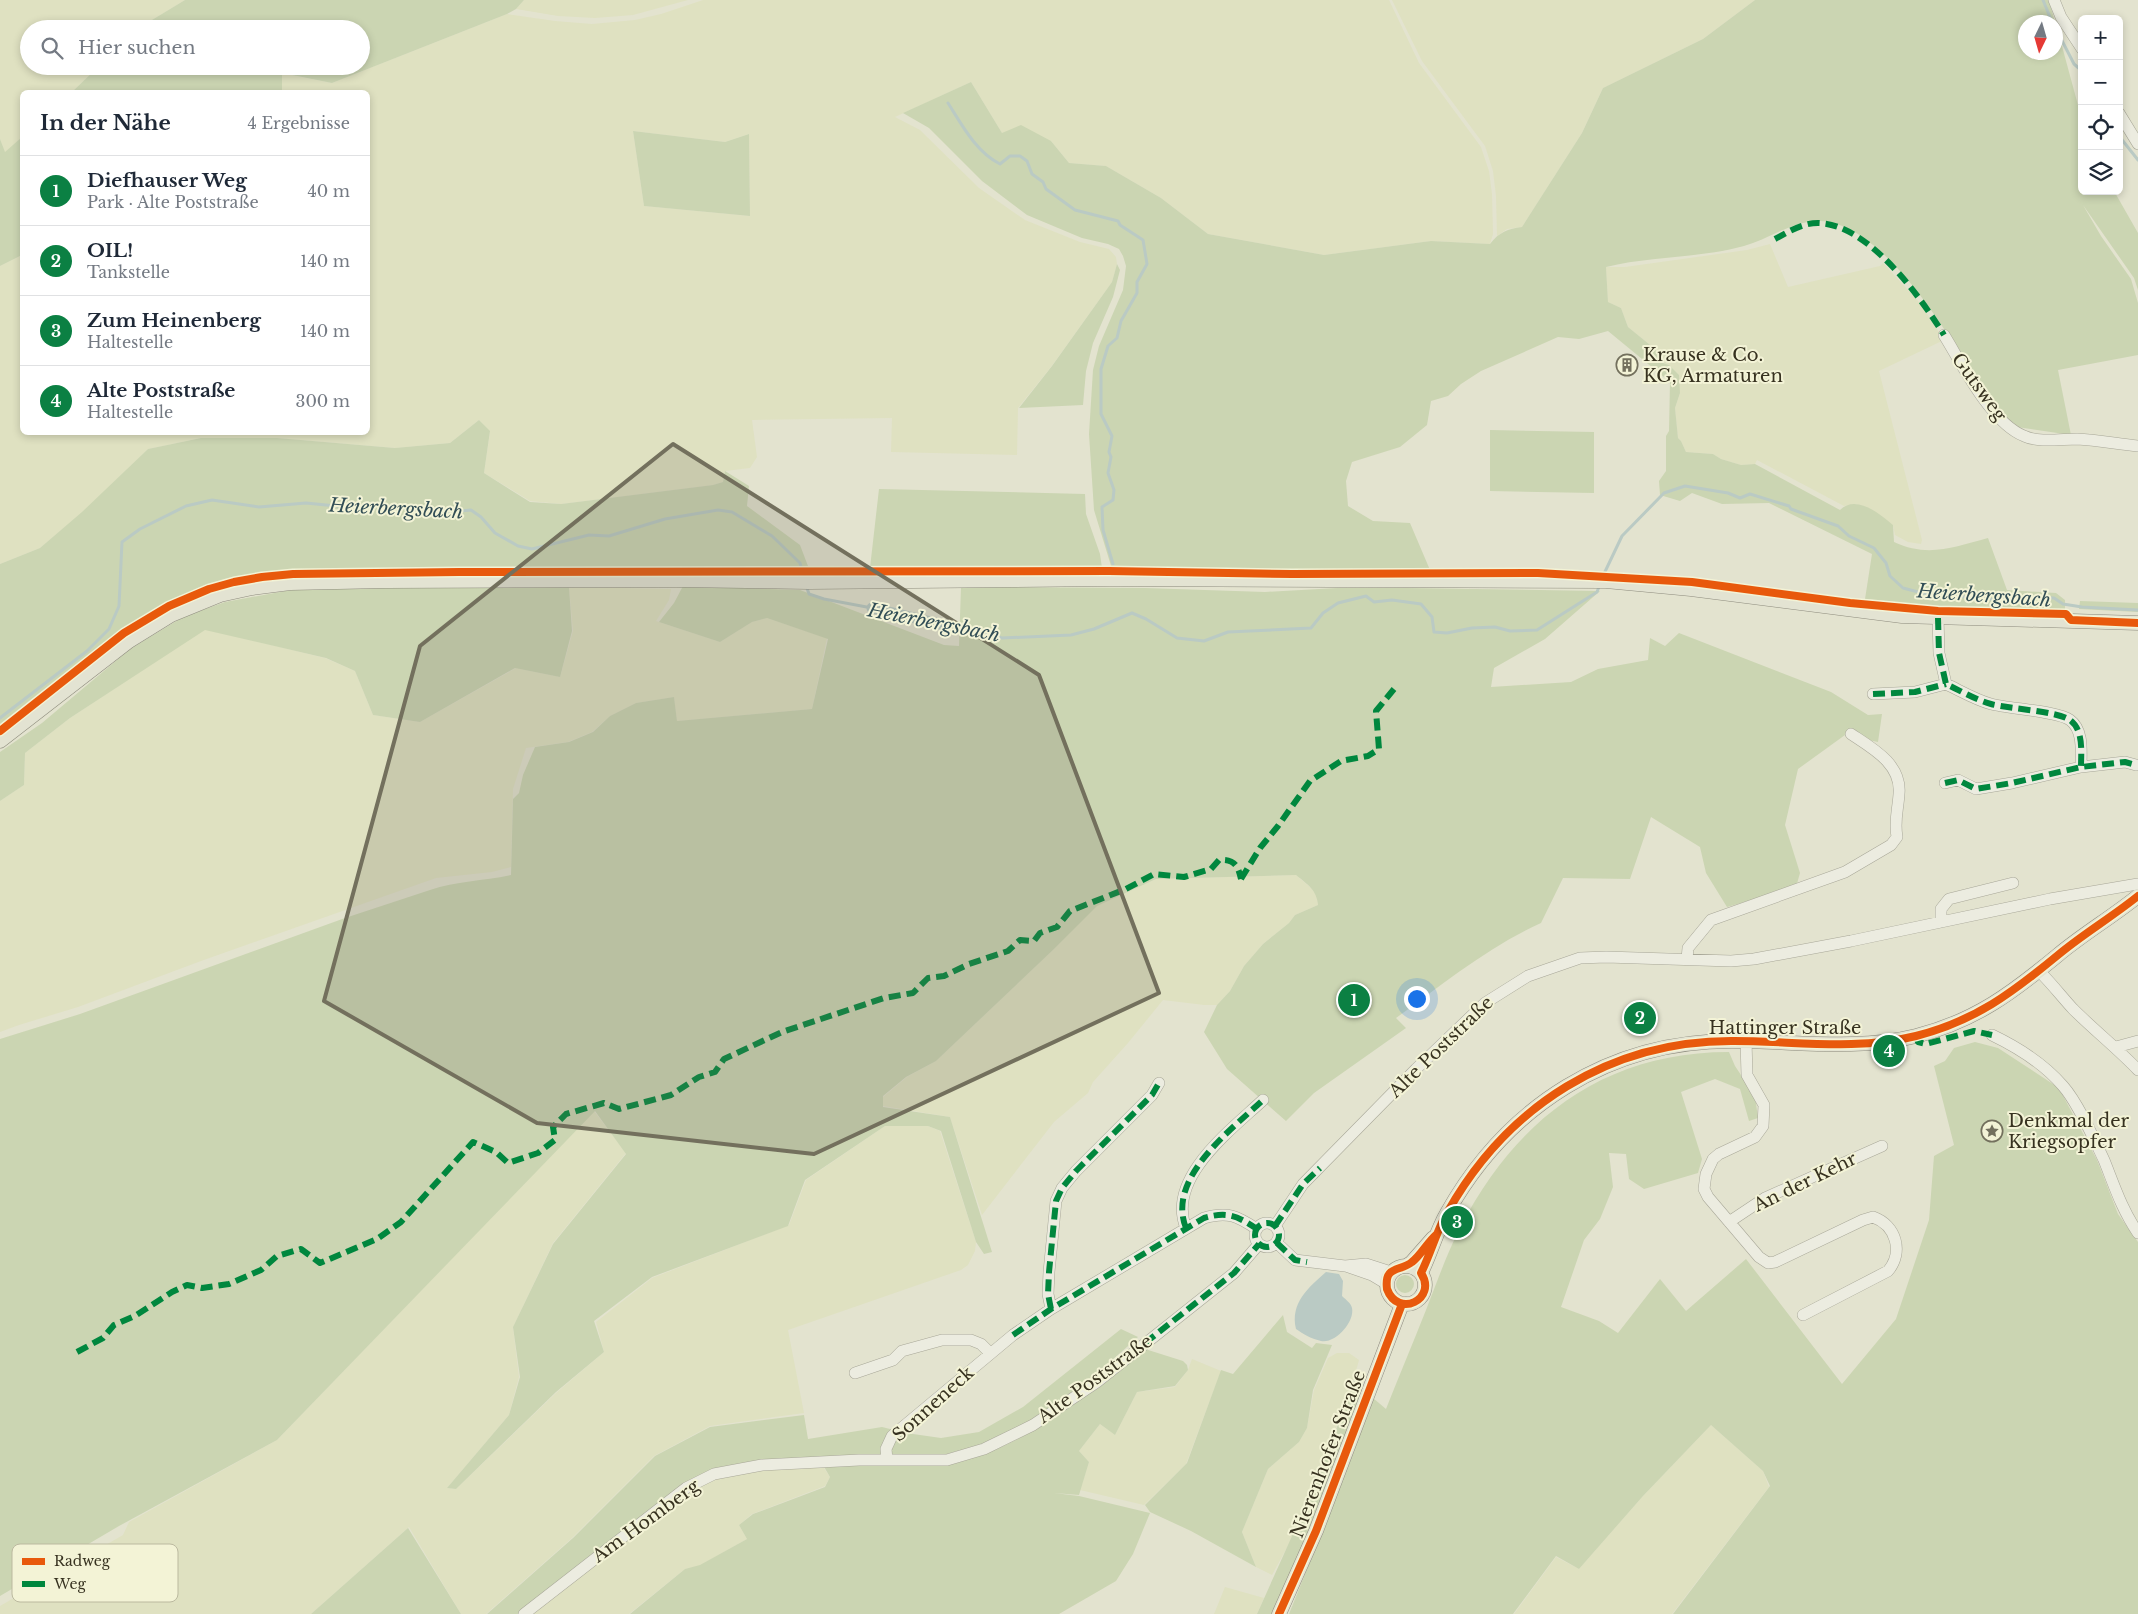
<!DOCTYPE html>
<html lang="de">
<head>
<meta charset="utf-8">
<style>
  body { margin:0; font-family:"Libre Baskerville",serif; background:#f2f2f3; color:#1f2937 }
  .controls { position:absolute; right:15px; top:15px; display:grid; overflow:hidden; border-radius:8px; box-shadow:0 2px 8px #0003 }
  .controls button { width:45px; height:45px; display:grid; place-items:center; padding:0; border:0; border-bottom:1px solid #e0e1e3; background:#fff; color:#1f2937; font:25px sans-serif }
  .compass { position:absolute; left:2018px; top:15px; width:45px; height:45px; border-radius:50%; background:#fff; box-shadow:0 2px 8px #0003; rotate:185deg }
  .you { position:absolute; left:1416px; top:998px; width:18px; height:18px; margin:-12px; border:4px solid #fff; border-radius:50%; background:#1a73e8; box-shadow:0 0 0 8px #1a73e833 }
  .badge { display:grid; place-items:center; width:32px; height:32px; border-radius:50%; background:#0b8043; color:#fff; font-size:16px; font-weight:700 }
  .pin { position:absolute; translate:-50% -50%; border:2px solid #fff; box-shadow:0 1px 5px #0006 }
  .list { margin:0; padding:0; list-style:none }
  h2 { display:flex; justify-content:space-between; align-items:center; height:65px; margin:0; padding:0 20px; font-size:21px }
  h2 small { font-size:16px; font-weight:400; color:#747a83 }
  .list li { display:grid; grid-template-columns:32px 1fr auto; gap:15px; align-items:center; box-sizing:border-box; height:70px; padding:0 20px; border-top:1px solid #e0e1e3 }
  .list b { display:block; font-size:19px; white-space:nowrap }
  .list p { margin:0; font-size:16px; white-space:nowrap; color:#747a83 }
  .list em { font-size:16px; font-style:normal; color:#747a83 }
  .icon { flex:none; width:28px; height:28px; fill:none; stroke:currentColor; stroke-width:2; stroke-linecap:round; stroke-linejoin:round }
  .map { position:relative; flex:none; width:2138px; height:1614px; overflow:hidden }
  .search { position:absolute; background:#fff; box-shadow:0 2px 8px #0003; left:20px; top:20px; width:350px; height:55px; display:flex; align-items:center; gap:12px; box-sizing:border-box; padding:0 18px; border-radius:28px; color:#747a83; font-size:19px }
  .panel { position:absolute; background:#fff; box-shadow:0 2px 8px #0003; left:20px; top:90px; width:350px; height:345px; border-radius:8px }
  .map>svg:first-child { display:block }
  .farmland { fill:#dfe1c1; fill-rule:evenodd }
  .green { fill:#cbd5b2 }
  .water { fill:#bacac4 }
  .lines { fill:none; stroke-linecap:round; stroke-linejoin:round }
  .stream { stroke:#bacac4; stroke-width:3 }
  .canal { stroke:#bacac4; stroke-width:11 }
  .minor-casing { stroke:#a8a798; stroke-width:12 }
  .major-casing { stroke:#8e8c7e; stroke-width:15 }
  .minor { stroke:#ecece0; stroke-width:11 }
  .major { stroke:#e3e3d2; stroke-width:14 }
  .quiet { stroke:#00873e; stroke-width:6; stroke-dasharray:12 6; stroke-linecap:butt }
  .cycleway-casing { stroke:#f3f3d6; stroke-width:11 }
  .cycleway { stroke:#e8590c; stroke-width:8 }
  .marked { fill:#73705d; fill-opacity:0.2; stroke:#73705d; stroke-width:4; stroke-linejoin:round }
  .labels { text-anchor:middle; stroke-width:4; stroke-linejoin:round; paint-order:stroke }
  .poi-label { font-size:18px; fill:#373220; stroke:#f3f3d6; text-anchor:start }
  .street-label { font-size:18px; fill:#373220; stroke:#f3f3d6 }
  .water-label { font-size:19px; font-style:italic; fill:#314d55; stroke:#f3f3d6 }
  .key { fill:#f3f3d6; stroke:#bbb99f; stroke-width:1 }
  .key-label { font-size:14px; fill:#373220 }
</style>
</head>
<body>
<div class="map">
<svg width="2138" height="1614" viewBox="0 0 2138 1614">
  <rect width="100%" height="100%" fill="#e3e3cf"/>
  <path class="farmland" d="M0 0H185L137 29H29V66H99L72 92H22V137L5 153 0 139Z
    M524 0H688L633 15 595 18 558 16 516 9Z
    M703 0H1389L1419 63 1481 147 1489 171 1492 194 1493 234 1490 244 1431 241 1324 255 1208 234 1161 198 1106 166 1069 163 1051 141 1002 133 971 82 895 117 920 130 979 188 1025 220 1080 242 1109 249 1116 257 1117 264 1112 282 1051 367 1018 408 1017 455 891 452 892 418 752 420 757 457 750 468 725 471 723 482 713 485 561 504 530 501 484 473 490 432 479 420 450 443 396 448 276 438H201L148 449 83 512 40 548 0 564V266L22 255V432H368V92H282L281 73 332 83 507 14 555 21 592 24 635 20 661 14ZM633 131 725 142 749 134 750 216 644 206Z
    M1392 0H1755L1703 39 1603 88 1582 133 1522 227 1507 229 1497 236 1496 196 1493 171 1485 146 1422 61Z
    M1770 244 1788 287 1880 266 1883 263 1920 303 1944 340 1879 371 1922 540 1921 544 1908 542 1895 535 1893 525 1856 504 1844 506 1757 460 1755 464 1741 465 1721 459 1713 454 1686 452 1681 441 1678 438 1675 408 1680 393 1669 365 1660 362 1655 349 1628 327 1621 308 1608 302 1606 267H1625L1747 250Z
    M569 587 671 589 669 600 656 621 720 642 752 622 767 618 827 638 812 709 677 721 674 697 636 703 610 716 592 732 568 742 526 748 513 789 511 867 492 872 436 878 201 961 78 1007 19 1025 0 1032V801L24 785 25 753 70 718 205 629 325 658 355 671 373 715 420 722 516 668 560 677 573 631Z
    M1296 875 1311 888 1317 896 1318 905 1295 915 1289 923 1263 944 1244 966 1230 991 1217 1005H1204L1163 1000 1128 1043 1093 1082 1088 1093 1054 1122 982 1215 950 1117 883 1106V1097L907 1077 936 1061 1054 949 1096 906 1156 879Z
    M594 1111 626 1153 553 1243 513 1327 519 1377 509 1415 447 1488 456 1489 556 1393 604 1352 596 1322 652 1278 789 1225 806 1180 885 1126H928L940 1131 976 1242 975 1251 968 1265 961 1270 788 1330 804 1413 710 1426 654 1456 572 1538 486 1614H461L409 1527 311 1614H0V1606L123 1535 129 1522 277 1440Z
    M1337 1353H1349L1359 1360 1349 1396 1289 1544 1272 1575 1256 1567 1242 1532 1268 1469 1299 1442 1307 1428 1314 1390 1328 1358Z
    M1192 1359 1221 1371 1186 1464 1144 1505 1080 1490 1089 1462 1079 1451 1100 1424 1115 1435 1137 1392 1175 1387 1188 1370Z
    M1711 1425 1763 1471 1769 1487 1672 1614H1514L1556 1557 1579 1569 1643 1496Z
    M822 1465 830 1477 825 1486 752 1514 739 1525 747 1539 699 1566 685 1569 629 1614H531L690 1491 716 1478 763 1469Z
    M1225 1587 1264 1598 1257 1614H1214Z"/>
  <path class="green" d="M185 0H524L516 9 507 14 332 83 282 73V92H72L99 66H361V29H137Z
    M1755 0H2049L2055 22H2026V52H2056V24L2082 120V191H2114L2138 233V290L2134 278 2083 205 2101 236 2131 279 2138 303V355L2058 370 2071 435 2017 427 2014 429C2001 414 1986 399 1975 382 1962 362 1952 340 1938 320 1914 285 1866 222 1820 221 1794 220 1769 239 1744 246 1701 258 1650 256 1606 267L1608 302 1621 308 1628 327 1655 349 1660 362 1669 365 1679 375 1680 393 1675 408 1678 438 1681 441 1686 452 1713 454 1721 459 1741 465 1755 464 1840 510C1856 494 1880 514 1893 525L1894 542C1928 558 1954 547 1988 538L2007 590 2056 593 2065 600V610L1936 606 1865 599 1872 554 1769 503 1722 504 1692 493 1680 501 1660 495 1659 481 1666 471V436L1669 431 1670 382 1608 331 1579 339 1558 337 1481 371 1461 384 1448 396 1431 401 1427 425 1400 447 1352 462 1346 481 1348 506 1373 521 1410 523 1430 570 1112 569 1094 510 1089 434 1093 370 1099 346 1123 290 1126 266 1123 256 1119 249 1108 244 1082 238 1027 215 982 181 929 128 903 113 971 82 1002 133 1021 125 1051 141 1069 163 1106 166 1161 198 1208 234 1324 255 1431 241 1490 244C1499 232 1508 229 1522 227L1582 133 1603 88 1703 39Z
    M633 131 725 142 749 134 750 216 644 206Z
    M22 137V255L0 266V139L5 152Z
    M1117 264 1120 270 1113 297 1093 343 1086 371 1083 405 1019 408 1052 366 1112 282Z
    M479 420 490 431 484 473 530 502 561 504 713 485 723 482 725 471 749 486 747 506 800 545 811 574C698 566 580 570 467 570 429 570 392 571 355 571 304 572 250 572 201 590 123 619 66 680 0 728V564L40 548 82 512 148 449 201 438H277L395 448 450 443Z
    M1490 430 1594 432V493L1490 491Z
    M879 489 1085 494 1086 514 1100 554 1102 568H870Z
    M426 586 569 587 572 631 560 677 515 668 420 722 373 715 355 671 326 658 205 630 70 718 25 753 24 785 0 801V752L42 723 130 649 183 617 225 602 291 590Z
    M683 586 800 590 944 645 959 646 961 587 1145 588 1265 592 1337 588H1408L1600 591 1545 639 1494 668 1491 687 1571 682 1598 669 1648 660 1650 638 1665 646 1679 633 1831 692 1868 715 1882 714 1878 742 1845 735 1798 769 1785 825 1800 873 1796 887 1727 907 1706 873 1700 847 1651 817 1630 879 1563 878 1541 923C1488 947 1443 984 1396 1018L1406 1028 1314 1093 1286 1121 1227 1069 1204 1032 1217 1005 1230 991 1244 966 1263 944 1289 923 1295 915 1318 905C1317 890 1307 884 1296 875L1156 879 1097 906 1054 949 936 1061 906 1077 883 1096V1107L950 1117 992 1252 984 1254 976 1242 941 1131 928 1126H885L805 1180 788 1226 652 1277 594 1321 604 1352 556 1392 456 1489 447 1488 509 1415 520 1377 513 1327 553 1244 626 1154 595 1111 277 1440 119 1526 0 1596V1039L80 1014 345 918 430 890C456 881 484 881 511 875L513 799 519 793 523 775 535 747 569 742 593 732 610 716 636 703 674 697 677 721 812 709 828 639 767 618 752 622 720 642 659 622 674 603Z
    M2080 601 2138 603V612L2079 609Z
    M1975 1042 1998 1048 2059 1088 2097 1160 2118 1214 2138 1242V1614H1673L1770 1486 1763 1471 1711 1425 1643 1496 1579 1569 1556 1556 1513 1614H1289L1334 1502 1373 1398 1386 1409C1399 1376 1413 1343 1426 1310 1437 1282 1447 1253 1461 1226 1517 1118 1605 1052 1729 1052L1735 1066 1755 1096 1758 1118 1749 1121 1740 1089 1715 1079 1681 1092 1702 1159 1698 1173 1644 1189 1629 1179 1626 1154 1609 1153 1613 1187 1600 1219 1584 1240 1561 1307 1599 1321 1618 1333 1660 1279 1686 1311 1746 1259 1842 1384 1896 1319 1929 1220 1934 1156 1954 1145 1934 1066 1945 1061 1954 1048Z
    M1396 1284a9 9 0 1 1 18 0a9 9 0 1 1-18 0Z
    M1283 1315 1287 1332 1312 1348 1316 1343 1332 1345 1313 1390 1307 1428 1299 1442 1268 1469 1242 1532 1256 1567 1191 1531 1150 1512 1145 1505 1187 1463 1221 1370 1233 1374Z
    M1121 1329 1138 1337C1092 1379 1042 1419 984 1444 972 1448 959 1450 947 1454L949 1462C961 1459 975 1458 987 1453 1046 1430 1096 1389 1145 1349L1183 1361 1187 1365 1188 1370 1175 1386 1137 1392 1115 1435 1100 1424 1079 1451 1089 1462 1079 1495 1054 1493 1079 1496 1150 1513 1133 1554 1116 1581 1059 1614H630L685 1569 700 1565 747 1539 739 1525 753 1514 825 1487 830 1477 823 1465 809 1458 685 1485 518 1614H487L573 1538 655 1456 710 1427 804 1415 808 1439 882 1427 906 1433 941 1438 979 1432 1023 1407Z
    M1354 1381 1365 1386 1300 1554 1273 1614H1257C1282 1558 1308 1503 1330 1445 1338 1424 1347 1403 1354 1381Z
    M408 1528 461 1614H311Z"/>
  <path class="water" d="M1326 1272 1339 1274 1343 1281 1342 1296C1346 1300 1351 1303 1352 1308 1355 1322 1335 1344 1321 1341 1312 1339 1303 1334 1296 1329 1290 1303 1308 1288 1326 1272Z"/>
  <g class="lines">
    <path class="stream" d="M2043 0 2052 22
      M2056 29 2074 64 2082 71
      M948 103C962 125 976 152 1000 164L1010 156H1020L1027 161 1032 174 1043 182 1046 189 1075 210 1118 221 1120 225 1143 240 1147 264 1137 282V293L1121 321 1117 338 1108 346 1101 369V414L1112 436 1109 452 1111 457 1108 473 1114 490 1113 500 1102 507 1103 530 1113 564
      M2119 136 2138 160
      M1602 578 1622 536 1664 493 1685 486 1728 493 1740 498 1750 494 1789 506 1791 509 1838 526 1849 536 1874 548 1886 563 1890 576 1903 588 1922 593 2000 600 2021 597 2054 598 2063 604 2082 607 2138 610
      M806 585 809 594 824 599 872 608
      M961 629 975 630 1002 638 1071 635 1094 629 1132 613 1146 619 1177 638 1204 641 1228 632 1311 628 1323 613 1338 603 1366 596 1374 602 1392 600 1421 604 1432 617 1434 632 1447 633 1472 628 1495 627 1510 631 1537 630 1597 592 1600 584
      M0 718 87 651 109 629 119 606 122 542 140 529 186 506 212 500 259 507 306 503 346 507 379 505 440 513 471 510 481 517 495 533 518 546 532 549 589 535 609 536 665 519 718 510 732 512 772 536 800 563 804 579"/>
    <path class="canal" d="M872 608 961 629"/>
    <g class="minor-casing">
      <path id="minor" d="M2054 0 2061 17 2082 49
        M2119 113 2138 144
        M1944 335C1962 364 1991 423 2024 436 2039 443 2061 439 2077 439 2097 440 2118 444 2138 446
        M1938 618 1939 653 1946 684C1961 691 1976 700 1991 704 2010 709 2057 711 2070 720 2084 730 2081 753 2081 767
        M1873 694 1915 692 1946 684
        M1945 783 1958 780 1976 789 2012 783 2081 767 2125 762 2136 765
        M1941 922V909L1949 899 2013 883
        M1687 959 1688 948 1711 920 1845 872 1891 845 1897 837C1894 821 1898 810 1899 794 1902 764 1872 748 1851 734
        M2040 972C2052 984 2062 997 2073 1009 2094 1030 2118 1049 2138 1070
        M1992 1035C2017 1047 2045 1065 2063 1086 2078 1103 2094 1139 2104 1160 2114 1185 2122 1210 2138 1233
        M1746 1041 1747 1075 1764 1105 1763 1126 1755 1137 1719 1154 1713 1159 1706 1174 1704 1189 1708 1197 1759 1257 1768 1263 1775 1262 1863 1220 1873 1217C1896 1225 1904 1252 1888 1271L1803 1315
        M2116 1047 2138 1041
        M1729 1222 1765 1198 1882 1146
        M1255 1235a12 12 0 1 1 24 0a12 12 0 1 1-24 0Z
        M1275 1226 1303 1184 1416 1069 1485 1003 1528 976 1580 958 1606 957 1731 961 1754 959 1851 941 2050 899 2138 884
        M1186 1228C1166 1178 1231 1130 1263 1100
        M1277 1243 1295 1260 1345 1266 1366 1264 1391 1272
        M1346 1266 1372 1275 1387 1284
        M1051 1309 1048 1294 1049 1272 1056 1201 1062 1188 1076 1171 1152 1095 1159 1083
        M855 1373 893 1360 902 1351 942 1340H971L981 1344 990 1353
        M887 1460 886 1449 892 1436 1013 1335 1051 1309 1204 1218C1228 1211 1237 1216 1257 1229
        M524 1614 686 1488 714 1474 762 1465 859 1460H947L984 1449 1033 1425 1097 1382 1234 1273 1259 1244"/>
    </g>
    <g class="major-casing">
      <path id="major" d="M0 741 129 641 171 615 220 595 252 588 290 583 384 581 676 580 809 582 1109 579 1606 581 1691 589 1902 616 2138 623
        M1387 1285a19 19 0 1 1 38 0a19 19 0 1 1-38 0Z
        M1406 1266 1411 1263 1433 1238
        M1421 1273C1431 1253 1436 1232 1447 1213 1507 1106 1610 1040 1734 1041 1795 1041 1856 1051 1916 1036 1975 1021 2012 993 2058 955 2083 934 2112 917 2138 896
        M1279 1614 1316 1531 1402 1304"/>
    </g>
    <use href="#minor" class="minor"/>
    <use href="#major" class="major"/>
    <path class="quiet" d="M1775 239C1788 232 1802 223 1818 223 1868 224 1920 296 1944 335
      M1938 618 1939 653 1946 684C1961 691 1976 700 1991 704 2010 709 2057 711 2070 720 2084 730 2081 753 2081 767
      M1873 694 1915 692 1946 684
      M1945 783 1958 780 1976 789 2012 783 2081 767 2125 762 2136 765
      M1241 879 1260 848 1278 826 1310 781 1341 761 1368 756 1379 749 1376 711 1394 689
      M1915 1036 1918 1042 1926 1044 1974 1031 1992 1035
      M1255 1235a12 12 0 1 1 24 0a12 12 0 1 1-24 0Z
      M1275 1226 1303 1184 1320 1168
      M1186 1228C1166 1178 1231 1130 1263 1100
      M1277 1243 1295 1260 1307 1262
      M1051 1309 1048 1294 1049 1272 1056 1201 1062 1188 1076 1171 1152 1095 1159 1083
      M1013 1335 1051 1309 1204 1218C1228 1211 1237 1216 1257 1229
      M1145 1343 1234 1273 1259 1244
      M77 1352 103 1338 114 1325 135 1316 172 1292 187 1285 202 1288 229 1284 261 1270 277 1256 301 1249 320 1263 377 1239 401 1222 473 1142 496 1152 508 1163 538 1153 555 1140 553 1127 566 1114 604 1103 619 1109 671 1095 699 1077 715 1072 724 1059 782 1032 884 998 913 993 928 978 944 976 969 964 1008 951 1020 940 1034 941 1040 933 1057 927 1070 911 1126 889 1154 874 1184 877 1211 869 1219 860C1234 859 1238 865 1241 879"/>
    <g class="cycleway-casing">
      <path id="cycleway" d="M0 731 124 633 169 606 209 589 234 582 262 577 293 574 459 572 1109 571 1292 574 1538 573 1692 582 1850 603 1938 611 2066 614 2071 620 2138 623
        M1436 1235C1427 1243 1421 1255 1412 1262 1400 1272 1384 1265 1387 1289 1398 1319 1438 1299 1421 1273 1431 1253 1436 1232 1447 1213 1507 1106 1610 1040 1734 1041 1795 1041 1856 1051 1916 1036 1975 1021 2012 993 2058 955 2083 934 2112 917 2138 896
        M1279 1614 1316 1531 1402 1304"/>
    </g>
    <use href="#cycleway" class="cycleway"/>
  </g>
  <path class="marked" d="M673 444 1039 675 1159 993 814 1154 537 1123 324 1001 420 646Z"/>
  <defs>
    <g id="building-ring" transform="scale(1.125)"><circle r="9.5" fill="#f3f3d6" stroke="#73705d" stroke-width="1.5"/><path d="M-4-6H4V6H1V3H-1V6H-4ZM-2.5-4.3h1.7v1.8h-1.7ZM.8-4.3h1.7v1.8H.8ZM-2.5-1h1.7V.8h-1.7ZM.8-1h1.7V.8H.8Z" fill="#73705d"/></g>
    <g id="sight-ring" transform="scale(1.125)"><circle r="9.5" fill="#f3f3d6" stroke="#73705d" stroke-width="1.5"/><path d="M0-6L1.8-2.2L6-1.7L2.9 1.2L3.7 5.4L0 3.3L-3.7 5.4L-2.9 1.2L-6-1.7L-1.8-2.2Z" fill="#73705d"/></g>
  </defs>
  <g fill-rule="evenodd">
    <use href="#building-ring" x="1627" y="365"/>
    <use href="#sight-ring" x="1992" y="1131"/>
  </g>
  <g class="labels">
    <g class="poi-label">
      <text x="1643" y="361">Krause &amp; Co.<tspan x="1643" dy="21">KG, Armaturen</tspan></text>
      <text x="2008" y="1127">Denkmal der<tspan x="2008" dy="21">Kriegsopfer</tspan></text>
    </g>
    <g class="street-label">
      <text transform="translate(1979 387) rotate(54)" y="6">Gutsweg</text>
      <text x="1785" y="1034">Hattinger Straße</text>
      <text transform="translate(1441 1047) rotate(-44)" y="6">Alte Poststraße</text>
      <text transform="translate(1805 1182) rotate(-26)" y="6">An der Kehr</text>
      <text transform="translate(1095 1379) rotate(-36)" y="6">Alte Poststraße</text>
      <text transform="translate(933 1404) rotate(-42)" y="6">Sonneneck</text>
      <text transform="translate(1328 1454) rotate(-69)" y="6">Nierenhofer Straße</text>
      <text transform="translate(646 1521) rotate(-36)" y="6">Am Homberg</text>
    </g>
    <g class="water-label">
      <text transform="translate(396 508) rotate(3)" y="7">Heierbergsbach</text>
      <text transform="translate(1984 595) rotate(4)" y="7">Heierbergsbach</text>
      <text transform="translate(934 622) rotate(11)" y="7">Heierbergsbach</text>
    </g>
  </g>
  <rect x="12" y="1544" width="166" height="58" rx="8" class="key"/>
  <rect x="22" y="1558" width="23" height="7" fill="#e8590c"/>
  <rect x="22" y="1581" width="23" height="6" fill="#00873e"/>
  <g class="key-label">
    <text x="54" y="1566">Radweg</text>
    <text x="54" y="1589">Weg</text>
  </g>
</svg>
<div class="controls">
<button>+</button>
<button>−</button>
<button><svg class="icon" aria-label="locate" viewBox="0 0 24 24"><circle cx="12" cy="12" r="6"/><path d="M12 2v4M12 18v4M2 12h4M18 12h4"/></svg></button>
<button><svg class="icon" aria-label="layers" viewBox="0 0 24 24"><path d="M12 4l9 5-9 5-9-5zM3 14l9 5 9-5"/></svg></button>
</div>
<svg class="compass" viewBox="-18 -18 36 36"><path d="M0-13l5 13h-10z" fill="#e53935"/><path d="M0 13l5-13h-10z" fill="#747a83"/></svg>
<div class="you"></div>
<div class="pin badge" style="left:1354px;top:1000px">1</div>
<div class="pin badge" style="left:1640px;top:1018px">2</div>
<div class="pin badge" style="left:1457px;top:1222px">3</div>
<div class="pin badge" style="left:1889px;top:1051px">4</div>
<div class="search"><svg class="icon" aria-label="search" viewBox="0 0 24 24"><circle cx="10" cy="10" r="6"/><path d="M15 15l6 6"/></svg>Hier suchen</div>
<section class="panel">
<h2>In der Nähe<small>4 Ergebnisse</small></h2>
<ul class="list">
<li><span class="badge">1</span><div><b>Diefhauser Weg</b><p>Park · Alte Poststraße</p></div><em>40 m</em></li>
<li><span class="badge">2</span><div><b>OIL!</b><p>Tankstelle</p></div><em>140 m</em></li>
<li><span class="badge">3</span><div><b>Zum Heinenberg</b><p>Haltestelle</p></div><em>140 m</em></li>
<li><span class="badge">4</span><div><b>Alte Poststraße</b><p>Haltestelle</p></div><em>300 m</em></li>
</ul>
</section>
</div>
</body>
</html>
